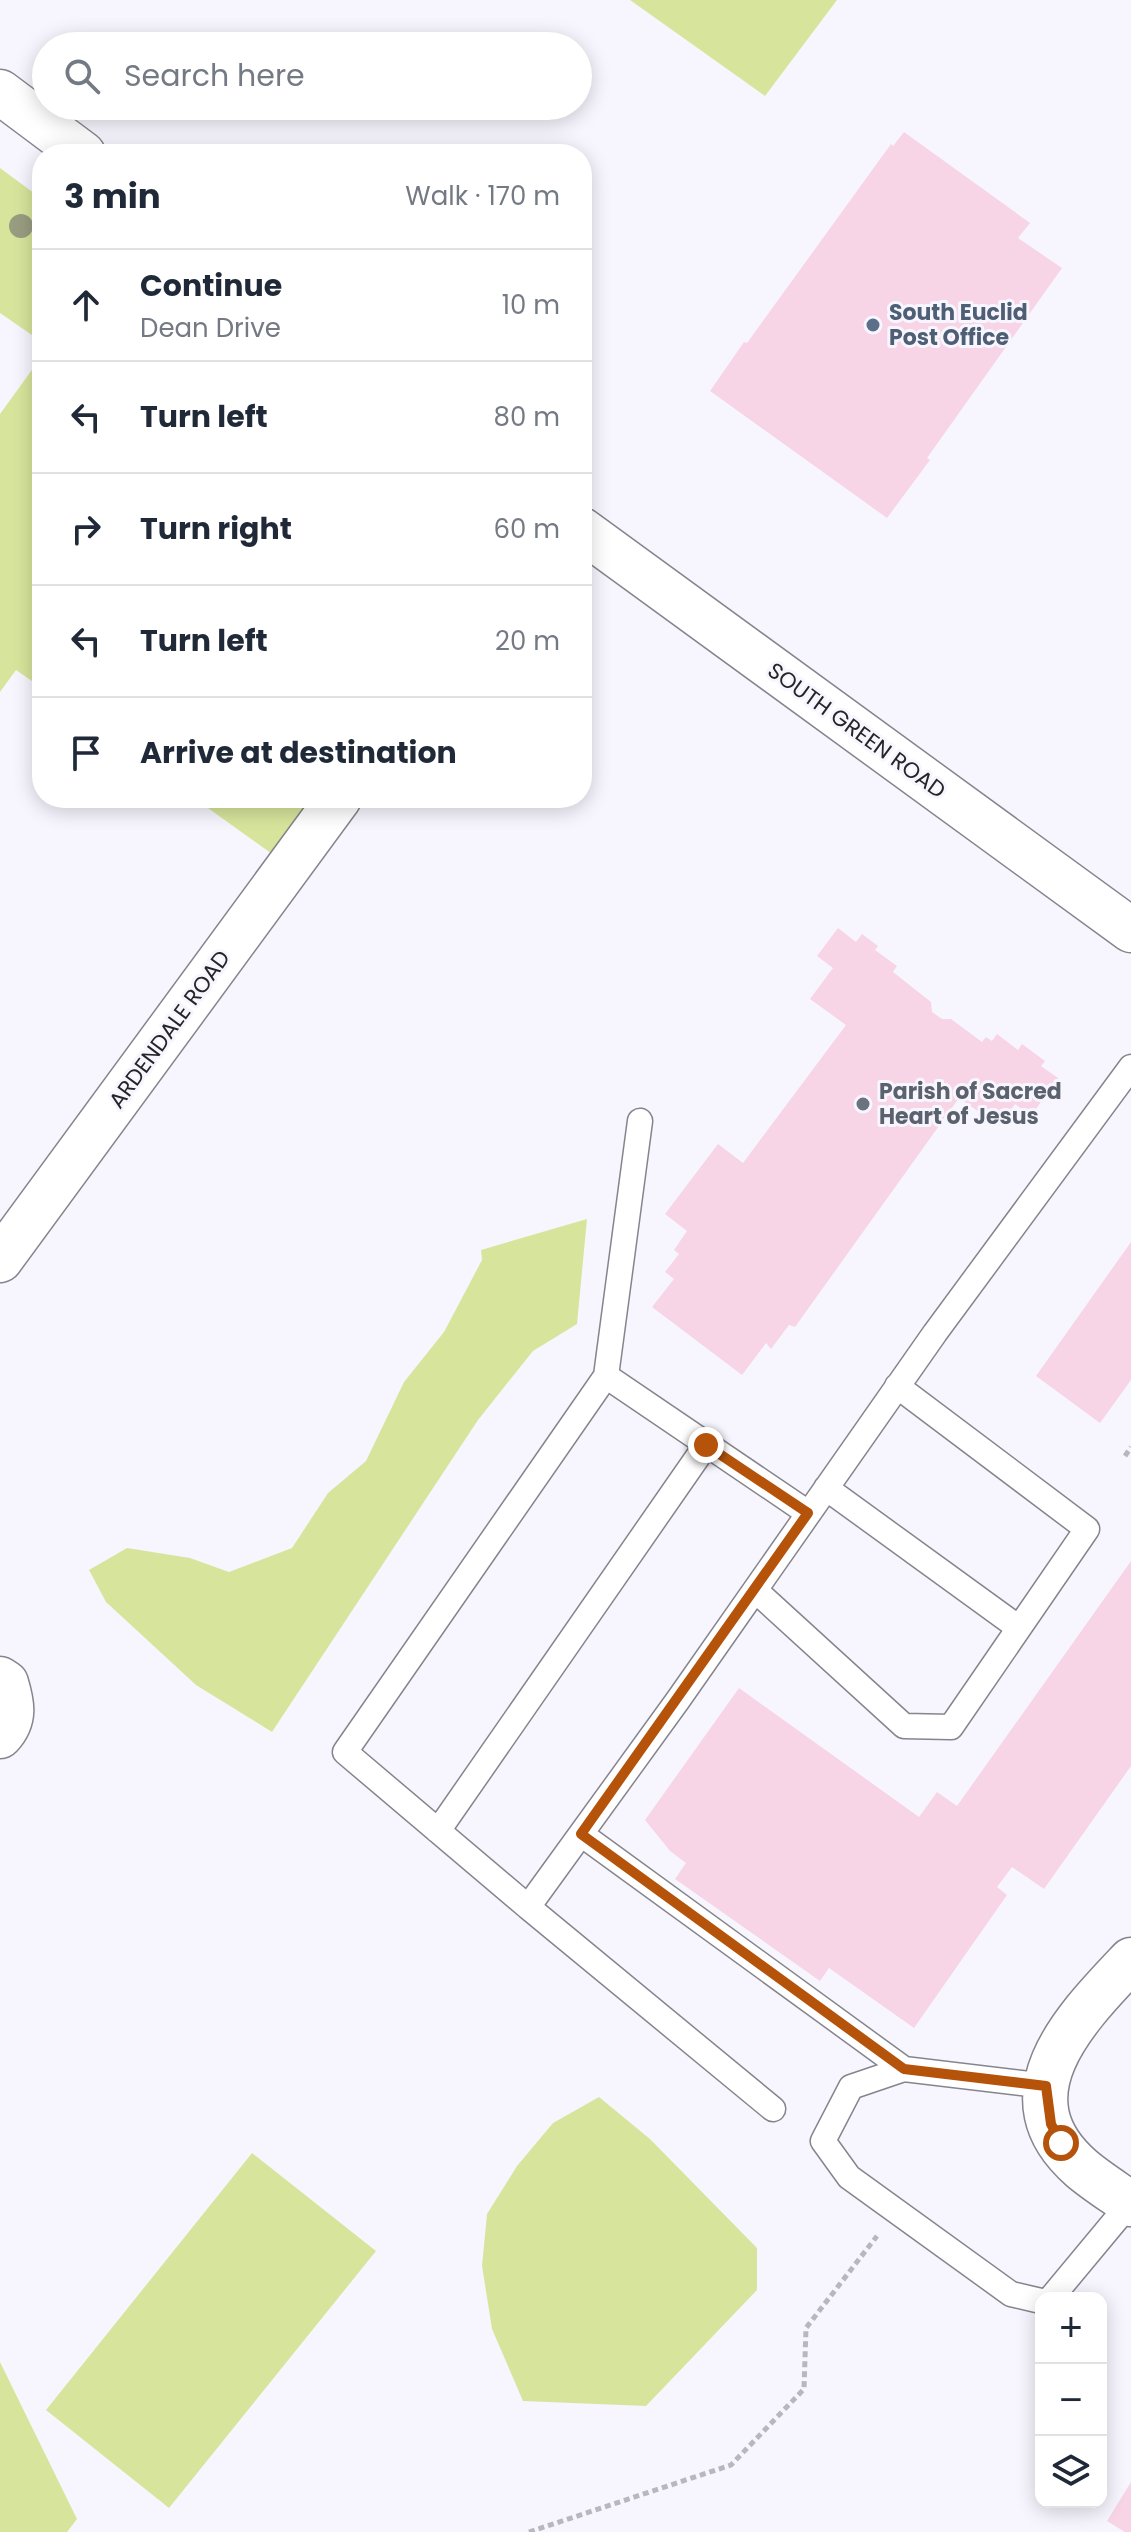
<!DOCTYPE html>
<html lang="en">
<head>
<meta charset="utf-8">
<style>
  body { margin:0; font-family:Poppins,sans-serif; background:#f6f6f7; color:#1f2937 }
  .controls { position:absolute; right:24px; bottom:24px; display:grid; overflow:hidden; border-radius:16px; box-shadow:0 4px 20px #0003 }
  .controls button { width:72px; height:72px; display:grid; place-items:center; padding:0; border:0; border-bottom:2px solid #e0e1e3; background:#fff; color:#1f2937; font:40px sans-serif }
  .stop { position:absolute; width:24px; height:24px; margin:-18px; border:6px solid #b45309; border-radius:50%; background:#fff }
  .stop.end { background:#b45309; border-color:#fff; box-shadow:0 2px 8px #0008 }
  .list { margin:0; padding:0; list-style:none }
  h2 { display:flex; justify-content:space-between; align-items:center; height:104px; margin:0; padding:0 32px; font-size:34px }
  h2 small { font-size:26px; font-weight:400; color:#747a83 }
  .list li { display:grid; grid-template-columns:52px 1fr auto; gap:24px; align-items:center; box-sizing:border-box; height:112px; padding:0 32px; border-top:2px solid #e0e1e3 }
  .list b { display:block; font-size:30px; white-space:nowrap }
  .list p { margin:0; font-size:26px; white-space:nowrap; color:#747a83 }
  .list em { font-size:26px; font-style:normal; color:#747a83 }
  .icon { flex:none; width:44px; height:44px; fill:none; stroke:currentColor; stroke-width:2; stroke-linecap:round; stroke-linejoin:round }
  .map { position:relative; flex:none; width:1131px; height:2532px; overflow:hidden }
  .search { position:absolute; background:#fff; box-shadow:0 4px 20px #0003; left:32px; top:32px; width:560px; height:88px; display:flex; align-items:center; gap:20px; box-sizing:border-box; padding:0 28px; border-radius:44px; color:#747a83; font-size:30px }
  .panel { position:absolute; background:#fff; box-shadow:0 4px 20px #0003; left:32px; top:144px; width:560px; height:664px; border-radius:32px }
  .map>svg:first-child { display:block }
  .green { fill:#d7e59c }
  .building { fill:#f7d5e6 }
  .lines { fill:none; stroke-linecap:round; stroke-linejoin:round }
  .lane-casing { stroke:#85858d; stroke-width:27 }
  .street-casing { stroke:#85858d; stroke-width:47 }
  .secondary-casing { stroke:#85858d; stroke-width:47 }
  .path { stroke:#b8b7be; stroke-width:5; stroke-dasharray:6 4; stroke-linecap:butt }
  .lane { stroke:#fff; stroke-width:24 }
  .street { stroke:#fff; stroke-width:44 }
  .secondary { stroke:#fff; stroke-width:44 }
  .tree { fill:#999d80 }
  .route { stroke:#b45309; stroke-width:10 }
  .service-dot { fill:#5c6f8a; stroke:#f7f6fe; stroke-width:3 }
  .worship-dot { fill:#6b7280; stroke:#f7f6fe; stroke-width:3 }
  .labels { text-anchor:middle; stroke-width:6; stroke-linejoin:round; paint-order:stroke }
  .service-label { font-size:22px; font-weight:bold; fill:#4e5e75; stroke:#f7f6fe; text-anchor:start }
  .street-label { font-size:22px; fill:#252528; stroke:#f7f6fe }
  .worship-label { font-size:22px; font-weight:bold; fill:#5b616d; stroke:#f7f6fe; text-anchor:start }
</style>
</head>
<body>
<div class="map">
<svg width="1131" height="2532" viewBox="0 0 1131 2532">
  <rect width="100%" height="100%" fill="#f7f6fe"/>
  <path class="green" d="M630 0H837L765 96Z
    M0 168 42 199V342L0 313Z
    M42 356V688L16 670 0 692V414Z
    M194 798H339L289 866Z
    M587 1219 577 1324 533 1351 478 1420 272 1732 196 1685 106 1602 89 1570 127 1548 190 1558 229 1572 292 1548 328 1493 366 1461 404 1382 444 1332 482 1260 481 1250Z
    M599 2097 650 2139 757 2248V2290L646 2406 523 2401 492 2329 482 2266 487 2214 517 2166 553 2123Z
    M252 2153 376 2251 169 2508 46 2410Z
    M0 2362 77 2519 67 2532H0Z"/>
  <path class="building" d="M904 132 1030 223 1018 238 1062 268 927 458 930 460 887 518 710 391 744 342 747 343 891 144 893 146Z
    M838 928 856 942 862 934 878 946 875 950 897 966 893 972 931 1002 932 1012 942 1019H951L982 1042 986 1037 992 1041 997 1034 1018 1050 1022 1044 1045 1061 1041 1066 1058 1078 1031 1116 1015 1104 999 1126 959 1098 795 1327 789 1325 771 1349 766 1343 742 1375 652 1307 674 1279 665 1272 679 1254 674 1250 687 1231 665 1214 718 1144 743 1163 846 1025 810 999 833 968 817 956Z
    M1131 1242V1380L1100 1423 1036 1376Z
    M1131 1561V1766L1044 1889 1012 1867 997 1887 1007 1895 914 2028 829 1968 820 1981 675 1879 686 1863 670 1851 645 1820 739 1688 919 1817 937 1792 957 1806Z
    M1131 2482V2532H1125L1107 2521Z"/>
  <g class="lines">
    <g class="lane-casing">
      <path id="lane" d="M606 1376 640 1121
        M826 1488 1019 1628
        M808 1513 606 1376 345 1752 528 1907 678 1700 935 1333 1131 1067
        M755 1590 904 1726 951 1727 1087 1529 897 1386
        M438 1831 706 1445
        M581 1834 904 2069
        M528 1907 773 2109
        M1051 2298 1130 2203
        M1041 2301 1011 2294 849 2177 823 2141 851 2087 904 2069 1046 2086"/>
    </g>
    <g class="street-casing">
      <path id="street" d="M0 1260 339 798
        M0 1679 6 1683C12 1703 16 1719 0 1736
        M1131 1960C1078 2016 998 2095 1081 2168 1096 2181 1114 2192 1131 2204"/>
    </g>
    <g class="secondary-casing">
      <path id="secondary" d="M0 92 83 154
        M582 530 1131 930"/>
    </g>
    <path class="path" d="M1125 1456 1131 1447
      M529 2532 731 2465 804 2389 806 2328 877 2236"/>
    <use href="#lane" class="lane"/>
    <use href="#street" class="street"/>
    <use href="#secondary" class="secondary"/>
  </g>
  <circle class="tree" cx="21" cy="226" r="12"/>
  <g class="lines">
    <path class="route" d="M706 1445 808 1513 581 1834 904 2069 1046 2086 1051 2124 1061 2143"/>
  </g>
  <circle class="service-dot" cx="873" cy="325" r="8"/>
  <circle class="worship-dot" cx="863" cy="1104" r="8"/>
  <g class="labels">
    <g class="service-label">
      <text x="889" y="320">South Euclid<tspan x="889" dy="25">Post Office</tspan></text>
    </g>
    <g class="street-label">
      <text transform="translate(857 730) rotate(36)" y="8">SOUTH GREEN ROAD</text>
      <text transform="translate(169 1029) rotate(-54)" y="8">ARDENDALE ROAD</text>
    </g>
    <g class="worship-label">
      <text x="879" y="1099">Parish of Sacred<tspan x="879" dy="25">Heart of Jesus</tspan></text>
    </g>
  </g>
</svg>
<div class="controls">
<button>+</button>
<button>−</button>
<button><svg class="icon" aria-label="layers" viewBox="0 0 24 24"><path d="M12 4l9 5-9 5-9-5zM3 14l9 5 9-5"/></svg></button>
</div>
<div class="stop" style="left:1061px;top:2143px"></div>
<div class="stop end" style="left:706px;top:1445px"></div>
<div class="search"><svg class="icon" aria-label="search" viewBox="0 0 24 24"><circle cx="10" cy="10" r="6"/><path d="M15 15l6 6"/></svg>Search here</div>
<section class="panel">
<h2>3 min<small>Walk · 170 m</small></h2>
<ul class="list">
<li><svg class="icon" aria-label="ahead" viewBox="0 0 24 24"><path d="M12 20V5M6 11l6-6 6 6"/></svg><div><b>Continue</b><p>Dean Drive</p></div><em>10 m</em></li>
<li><svg class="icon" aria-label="left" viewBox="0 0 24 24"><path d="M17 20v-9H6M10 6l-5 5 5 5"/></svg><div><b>Turn left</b></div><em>80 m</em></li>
<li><svg class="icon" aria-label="right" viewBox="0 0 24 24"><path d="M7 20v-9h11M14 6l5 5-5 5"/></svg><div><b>Turn right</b></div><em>60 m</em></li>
<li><svg class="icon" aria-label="left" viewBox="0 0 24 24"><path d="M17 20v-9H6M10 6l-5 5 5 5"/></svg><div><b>Turn left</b></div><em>20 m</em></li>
<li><svg class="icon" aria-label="arrive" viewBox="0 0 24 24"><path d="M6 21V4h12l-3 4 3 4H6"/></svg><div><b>Arrive at destination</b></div></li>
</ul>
</section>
</div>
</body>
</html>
